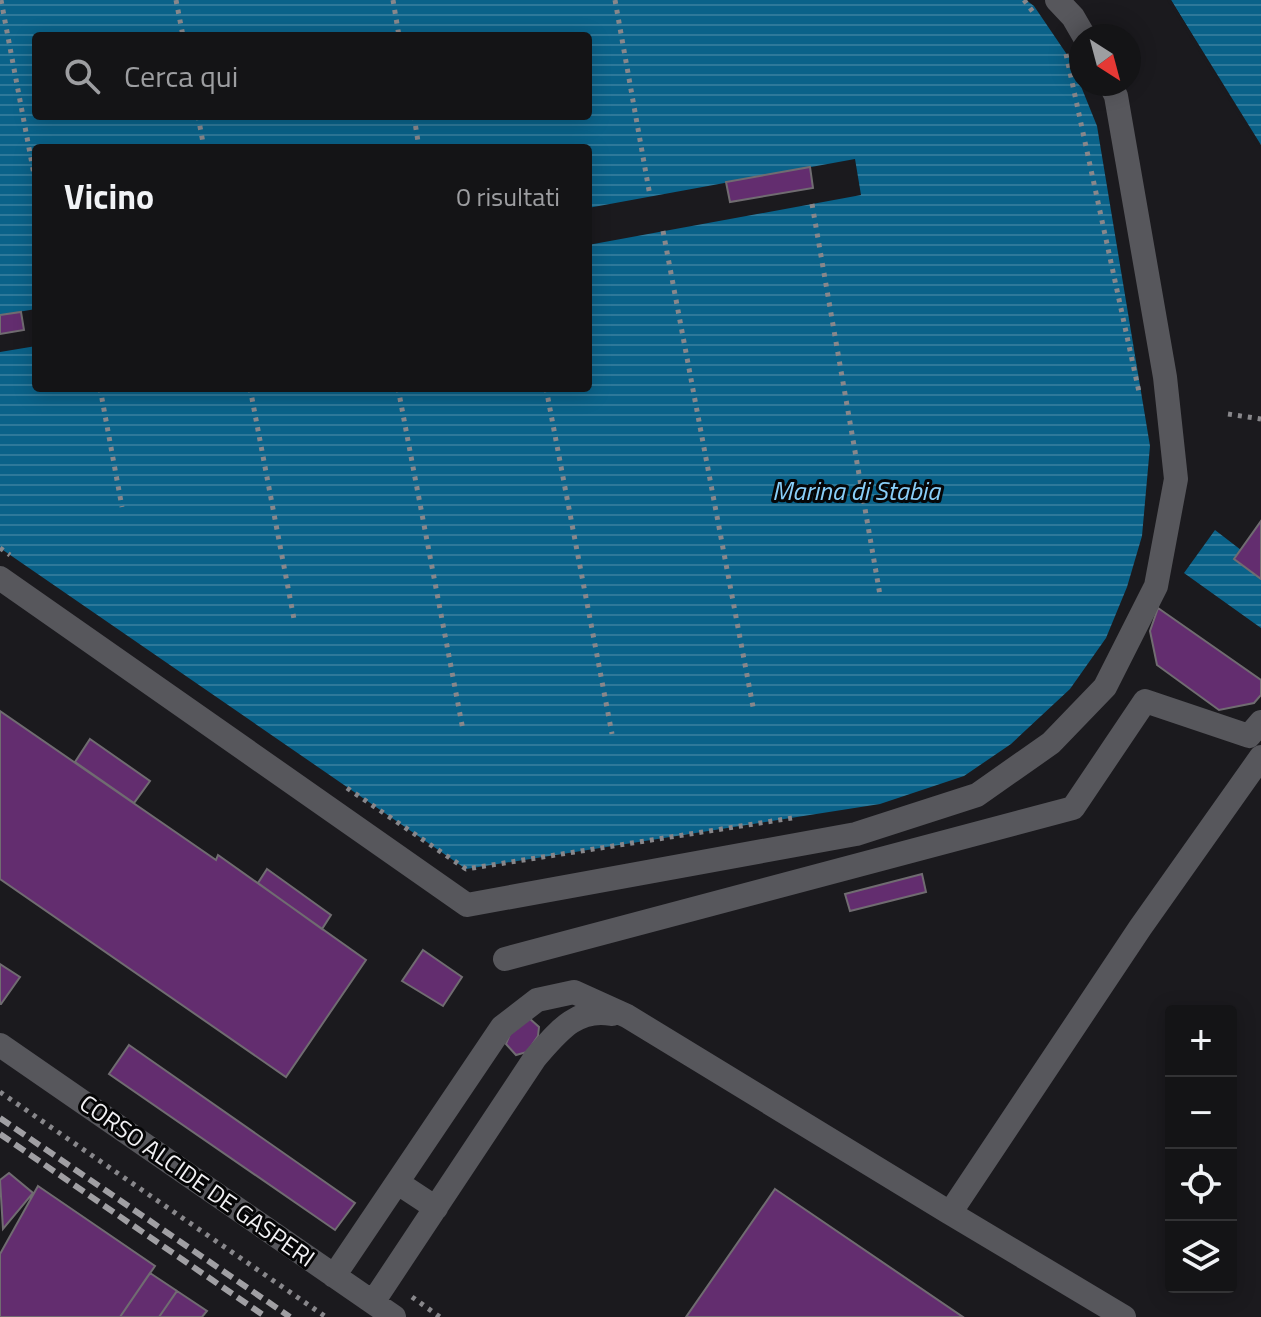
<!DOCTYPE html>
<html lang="it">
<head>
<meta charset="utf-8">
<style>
  body { margin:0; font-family:"Titillium Web",sans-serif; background:#212123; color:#f1f3f6 }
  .controls { position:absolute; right:24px; bottom:24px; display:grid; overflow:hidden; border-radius:8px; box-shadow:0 4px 20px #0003 }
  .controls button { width:72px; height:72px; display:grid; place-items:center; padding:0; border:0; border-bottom:2px solid #333335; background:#141416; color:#f1f3f6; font:40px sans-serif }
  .compass { position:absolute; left:1069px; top:24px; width:72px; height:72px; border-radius:50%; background:#141416; box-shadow:0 4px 20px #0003; rotate:144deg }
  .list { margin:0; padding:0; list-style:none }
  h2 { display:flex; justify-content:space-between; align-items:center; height:104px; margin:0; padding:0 32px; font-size:34px }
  h2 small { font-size:26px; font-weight:400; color:#9d9ea1 }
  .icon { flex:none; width:44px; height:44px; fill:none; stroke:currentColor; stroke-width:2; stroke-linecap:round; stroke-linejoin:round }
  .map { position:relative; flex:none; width:1261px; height:1317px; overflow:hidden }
  .search { position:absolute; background:#141416; box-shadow:0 4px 20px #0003; left:32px; top:32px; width:560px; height:88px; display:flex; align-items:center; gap:20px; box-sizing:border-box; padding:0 28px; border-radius:8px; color:#9d9ea1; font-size:30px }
  .panel { position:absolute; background:#141416; box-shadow:0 4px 20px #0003; left:32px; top:144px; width:560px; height:248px; border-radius:8px }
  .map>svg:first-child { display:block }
  .water { fill:url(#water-rules); fill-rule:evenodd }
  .pier { fill:#1b1a1e }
  .building { fill:#632d6f; stroke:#706c71; stroke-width:2 }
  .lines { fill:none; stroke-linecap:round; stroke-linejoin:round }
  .path { stroke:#88878b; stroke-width:5; stroke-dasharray:4 6; stroke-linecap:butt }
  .minor { stroke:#57575c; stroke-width:24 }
  .rail { stroke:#a09fa3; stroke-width:6; stroke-dasharray:12 6; stroke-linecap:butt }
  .labels { text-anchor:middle; stroke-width:6; stroke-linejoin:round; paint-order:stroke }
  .street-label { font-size:24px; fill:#f1f0f3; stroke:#060607 }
  .water-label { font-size:26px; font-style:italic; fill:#89cef8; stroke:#060607 }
</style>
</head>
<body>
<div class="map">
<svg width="1261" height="1317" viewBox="0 0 1261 1317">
  <defs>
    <pattern id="water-rules" width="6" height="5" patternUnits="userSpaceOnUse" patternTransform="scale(2)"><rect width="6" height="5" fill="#0a6289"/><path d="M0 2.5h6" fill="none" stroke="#2e799a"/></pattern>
  </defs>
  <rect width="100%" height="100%" fill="#1b1a1e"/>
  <path class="water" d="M0 0H1026L1034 6 1070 59 1097 126 1150 446 1142 536 1127 587 1106 638 1070 689 1011 744 964 776 880 804 466 869 0 548ZM36 36H588V116H36ZM36 148H588V388H36Z
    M1171 0H1261V145Z
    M1215 530 1241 550 1235 560 1261 579V628L1184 573Z"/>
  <path class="pier" d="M1167 0H1171L1261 149 1258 147Z
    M855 159 861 195 588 245V208Z
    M36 309V346L0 352V315Z"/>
  <path class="building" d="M810 167 813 188 730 202 726 182Z
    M21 312 24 330 0 334V315Z
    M1261 521V579L1234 559Z
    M1158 608 1261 680V695L1254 703 1219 710 1157 665 1150 631Z
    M0 711 216 860 218 855 366 960 286 1077 0 879Z
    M90 739 150 781 134 803 75 762Z
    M267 869 331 915 322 929 258 883Z
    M922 874 926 892 850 911 845 894Z
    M423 950 462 977 443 1006 402 981Z
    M0 964 20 977 1 1004H0Z
    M529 1018 539 1027 538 1036 527 1052 516 1055 506 1044 510 1034Z
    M129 1045 355 1203 335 1230 109 1074Z
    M9 1173 33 1193 3 1229 0 1180Z
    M38 1186 155 1266 120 1317H0V1254Z
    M775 1189 963 1317H686Z
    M150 1273 177 1291 159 1317H120Z
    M177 1291 207 1311 202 1317H159Z"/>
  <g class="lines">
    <path class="path" d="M1 0 36 185
      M176 0 183 36
      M393 0 399 36
      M615 0 650 196
      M1024 0 1033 12
      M1066 54 1139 392
      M198 116 204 148
      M414 116 419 148
      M812 204 880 595
      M663 231 754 712
      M100 388 122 507
      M250 388 294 619
      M398 388 463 730
      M546 388 612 734
      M1228 414 1261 419
      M0 548 10 555
      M347 788 466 869 792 818
      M0 1092 326 1317
      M412 1297 440 1317"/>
    <path class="minor" d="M1057 0 1073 17 1084 36
      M0 578 467 905 856 834 977 795 1051 743 1105 687 1156 586 1176 479 1165 377 1116 96 1110 84
      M505 959 1073 808 1145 701 1249 736 1261 722
      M0 1045 394 1317
      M398 1183 436 1208
      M950 1213 1124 1317
      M334 1276 502 1027 537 1000 574 992 627 1016 950 1213 1140 928 1261 757
      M373 1302 535 1058C557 1033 576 1007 612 1014"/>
    <path class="rail" d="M0 1118 290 1317
      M0 1134 266 1317"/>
  </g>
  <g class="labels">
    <g class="street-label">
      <text transform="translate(197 1181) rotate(35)" y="8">CORSO ALCIDE DE GASPERI</text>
    </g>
    <g class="water-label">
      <text x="856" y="500">Marina di Stabia</text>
    </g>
  </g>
</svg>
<div class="controls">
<button>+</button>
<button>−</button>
<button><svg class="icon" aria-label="locate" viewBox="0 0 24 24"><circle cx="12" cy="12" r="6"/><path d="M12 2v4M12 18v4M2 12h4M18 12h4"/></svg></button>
<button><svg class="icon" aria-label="layers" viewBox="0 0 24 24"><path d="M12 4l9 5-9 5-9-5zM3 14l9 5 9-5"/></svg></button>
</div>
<svg class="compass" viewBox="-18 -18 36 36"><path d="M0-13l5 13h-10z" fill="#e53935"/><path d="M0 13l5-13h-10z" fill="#9d9ea1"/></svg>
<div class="search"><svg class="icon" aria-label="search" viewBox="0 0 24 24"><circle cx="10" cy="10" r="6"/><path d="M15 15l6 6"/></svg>Cerca qui</div>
<section class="panel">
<h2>Vicino<small>0 risultati</small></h2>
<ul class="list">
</ul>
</section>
</div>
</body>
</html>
